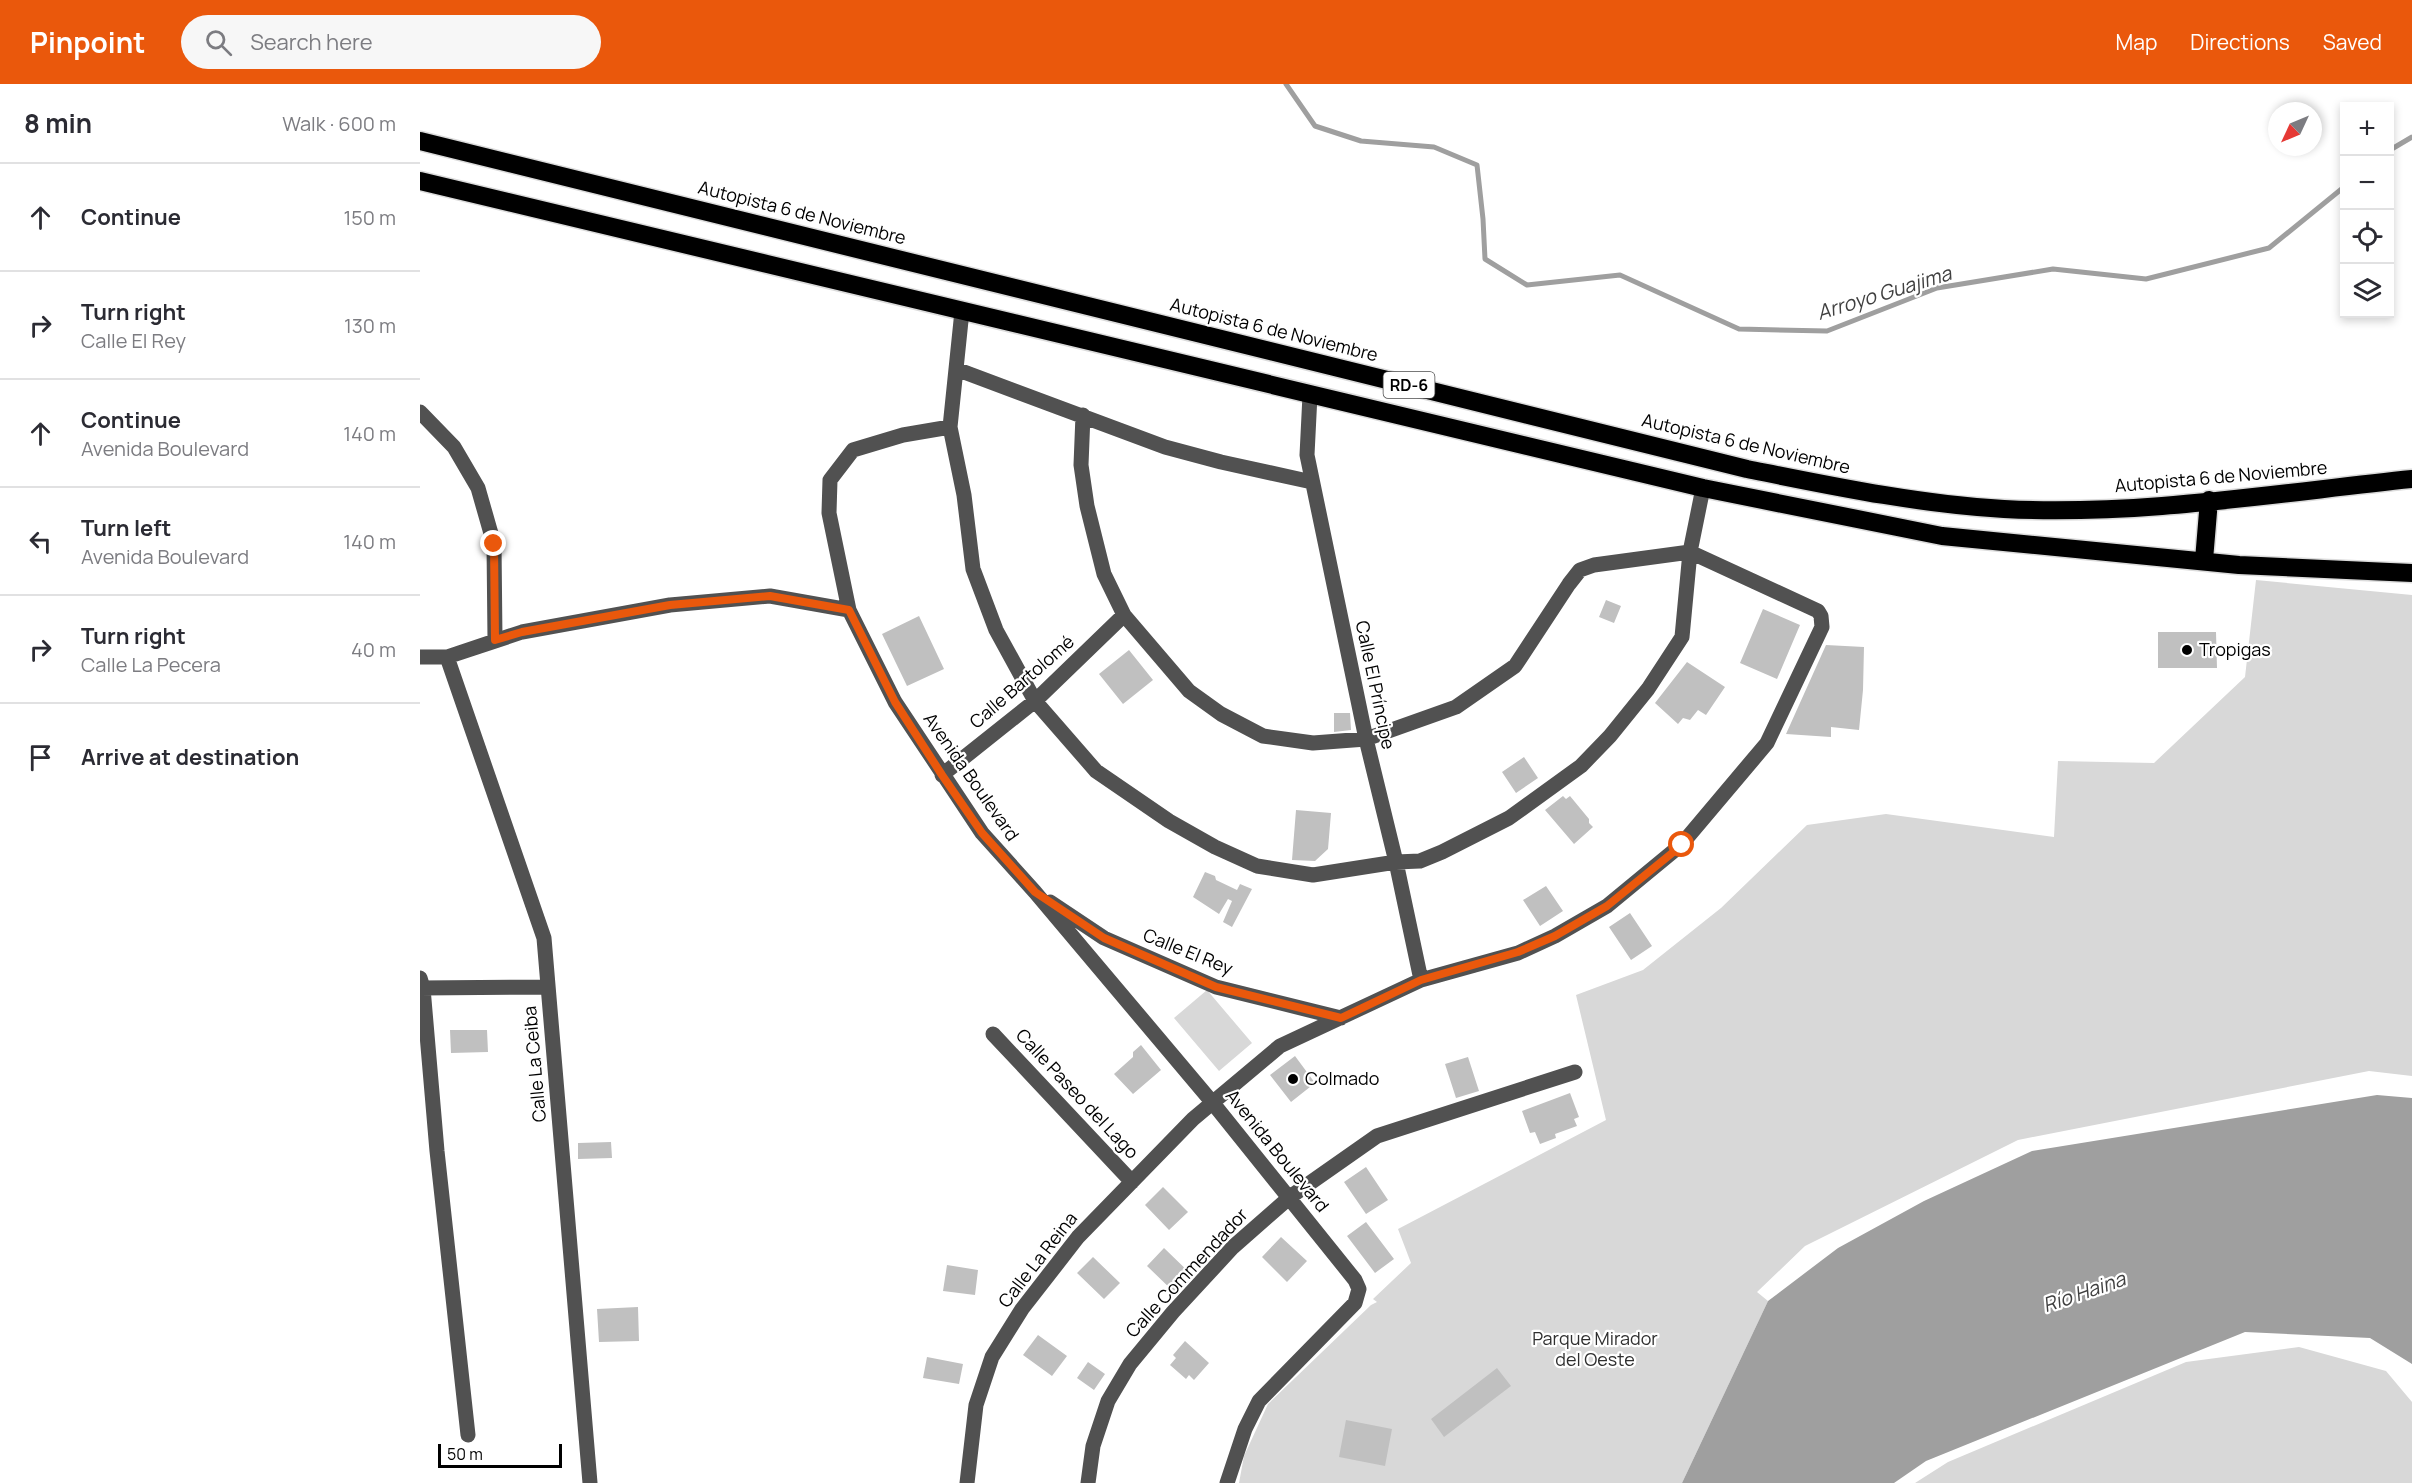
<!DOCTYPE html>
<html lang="en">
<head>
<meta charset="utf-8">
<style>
  body { margin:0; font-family:Manrope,sans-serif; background:#f7f7f7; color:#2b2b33 }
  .controls { position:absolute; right:18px; top:18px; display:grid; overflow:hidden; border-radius:0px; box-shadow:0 3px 9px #0003 }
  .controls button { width:54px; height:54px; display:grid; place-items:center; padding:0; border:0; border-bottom:2px solid #e1e1e2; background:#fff; color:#2b2b33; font:30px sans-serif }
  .compass { position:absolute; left:1848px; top:18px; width:54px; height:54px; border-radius:50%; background:#fff; box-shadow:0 3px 9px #0003; rotate:226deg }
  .scale { position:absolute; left:18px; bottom:15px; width:124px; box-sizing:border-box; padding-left:6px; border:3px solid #000; border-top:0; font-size:16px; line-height:21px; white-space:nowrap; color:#000; -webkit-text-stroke:4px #fff; paint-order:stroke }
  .stop { position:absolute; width:18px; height:18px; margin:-14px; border:4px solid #ea580c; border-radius:50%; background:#fff }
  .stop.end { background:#ea580c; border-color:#fff; box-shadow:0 2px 6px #0008 }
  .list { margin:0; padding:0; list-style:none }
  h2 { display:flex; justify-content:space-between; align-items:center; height:78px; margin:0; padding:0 24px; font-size:26px }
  h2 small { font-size:20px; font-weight:400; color:#7c7c81 }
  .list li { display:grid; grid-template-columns:39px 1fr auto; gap:18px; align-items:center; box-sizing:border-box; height:108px; padding:0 24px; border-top:2px solid #e1e1e2 }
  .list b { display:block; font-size:22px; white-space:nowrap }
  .list p { margin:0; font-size:20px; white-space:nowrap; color:#7c7c81 }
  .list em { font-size:20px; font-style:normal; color:#7c7c81 }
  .icon { flex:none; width:33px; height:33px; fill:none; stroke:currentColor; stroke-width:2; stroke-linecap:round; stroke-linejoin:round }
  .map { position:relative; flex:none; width:1992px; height:1399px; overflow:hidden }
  header { display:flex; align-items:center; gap:36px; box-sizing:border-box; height:84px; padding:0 30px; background:#ea580c; color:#fff }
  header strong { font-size:28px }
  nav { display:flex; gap:33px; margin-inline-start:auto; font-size:21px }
  .search { width:420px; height:54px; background:#f7f7f7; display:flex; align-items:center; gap:15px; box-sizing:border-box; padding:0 21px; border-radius:33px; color:#7c7c81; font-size:22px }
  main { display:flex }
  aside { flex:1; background:#fff }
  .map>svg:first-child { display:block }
  .green { fill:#d8d8d8 }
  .water { fill:#9f9f9f }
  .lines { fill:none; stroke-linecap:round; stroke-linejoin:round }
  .stream { stroke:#9f9f9f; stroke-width:5 }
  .building { fill:#c0c0c0 }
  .highway-casing { stroke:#dbdbdb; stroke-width:21 }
  .minor { stroke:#515151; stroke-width:15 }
  .highway { stroke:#000; stroke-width:18 }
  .route { stroke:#ea580c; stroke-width:8 }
  .poi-dot { fill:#000; stroke:#fff; stroke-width:2 }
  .labels { text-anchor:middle; stroke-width:4.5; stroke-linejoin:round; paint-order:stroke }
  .shield { fill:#fff; stroke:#4c4c4c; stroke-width:1.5 }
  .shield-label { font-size:16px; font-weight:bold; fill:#000 }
  .street-label { font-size:18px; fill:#000; stroke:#fff }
  .poi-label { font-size:18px; fill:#000; stroke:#fff; text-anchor:start }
  .park-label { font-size:18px; fill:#2f2f2f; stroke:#fff }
  .water-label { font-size:20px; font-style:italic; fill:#404040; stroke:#fff }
</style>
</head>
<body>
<header>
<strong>Pinpoint</strong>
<div class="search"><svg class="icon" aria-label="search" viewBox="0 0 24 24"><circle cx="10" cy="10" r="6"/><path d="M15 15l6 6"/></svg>Search here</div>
<nav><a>Map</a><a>Directions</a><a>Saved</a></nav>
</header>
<main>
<aside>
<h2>8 min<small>Walk · 600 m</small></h2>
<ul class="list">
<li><svg class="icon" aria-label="ahead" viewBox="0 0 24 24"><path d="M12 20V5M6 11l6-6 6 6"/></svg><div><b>Continue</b></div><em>150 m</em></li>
<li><svg class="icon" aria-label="right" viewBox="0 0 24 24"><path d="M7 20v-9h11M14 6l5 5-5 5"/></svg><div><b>Turn right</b><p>Calle El Rey</p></div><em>130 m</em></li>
<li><svg class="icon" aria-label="ahead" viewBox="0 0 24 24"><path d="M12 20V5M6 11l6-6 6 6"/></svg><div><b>Continue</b><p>Avenida Boulevard</p></div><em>140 m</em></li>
<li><svg class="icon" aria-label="left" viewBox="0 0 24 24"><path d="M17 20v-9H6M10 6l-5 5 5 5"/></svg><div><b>Turn left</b><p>Avenida Boulevard</p></div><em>140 m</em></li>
<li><svg class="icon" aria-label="right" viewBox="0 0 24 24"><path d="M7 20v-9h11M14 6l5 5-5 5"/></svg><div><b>Turn right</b><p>Calle La Pecera</p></div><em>40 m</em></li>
<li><svg class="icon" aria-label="arrive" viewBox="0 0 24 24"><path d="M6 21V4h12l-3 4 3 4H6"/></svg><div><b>Arrive at destination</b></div></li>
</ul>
</aside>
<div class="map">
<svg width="1992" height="1399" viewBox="0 0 1992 1399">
  <rect width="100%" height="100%" fill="#fff"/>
  <path class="green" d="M1836 496 1992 511V992L1949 987 1598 1056 1385 1162 1337 1208 1348 1217 1262 1399H819L824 1372 848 1320 951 1221 957 1218 953 1215 991 1179 978 1145 1186 1036 1156 911 1223 886 1301 824 1387 741 1466 730 1634 753 1638 677 1734 679 1825 593Z
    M787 906 832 959 799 987 754 934Z
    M1879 1263 1966 1287 1992 1318V1399H1495L1528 1378 1766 1278Z"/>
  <path class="water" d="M1957 1011 1992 1014V1280L1950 1254 1825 1248 1506 1377 1474 1399H1262L1348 1217 1418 1164 1504 1117 1612 1067Z"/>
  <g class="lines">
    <path class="stream" d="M866 0 895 42 941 57 1014 63 1057 81 1063 135 1065 175 1107 201 1200 191 1319 245 1407 247 1517 204 1633 185 1726 195 1849 164 1924 103
      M1970 66 1992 53"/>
  </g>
  <path class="building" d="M1186 516 1201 522 1194 539 1179 533Z
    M1343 525 1380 541 1357 595 1320 579Z
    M499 532 524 585 487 602 462 550Z
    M1738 548H1796L1797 584H1738Z
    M1406 561 1444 563 1443 606 1439 646 1411 643V653L1366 650Z
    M709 566 733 596 703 620 679 590Z
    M1267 578 1305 603 1286 631 1278 626 1270 636 1263 634 1258 640 1235 619Z
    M914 629H930L931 646 914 648Z
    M1104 673 1118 694 1096 709 1082 688Z
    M1143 712 1146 715 1150 712 1169 735V739L1173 743 1154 760 1125 726Z
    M876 726 911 729 908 765 895 777 872 776Z
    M785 788 795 792 796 796 817 806 820 800 832 805 812 843 803 838 812 817 808 815 799 830 773 813Z
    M1126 802 1143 827 1120 842 1103 816Z
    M1210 829 1232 862 1211 876 1189 843Z
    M30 946H67L68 968 31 969Z
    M721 961 741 986 713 1010 694 990 713 973V968Z
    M875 972 895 999 871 1018 850 991Z
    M1048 973 1059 1007 1036 1014 1025 980Z
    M1150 1009 1159 1033 1154 1035 1157 1042 1135 1050 1136 1054 1120 1060 1115 1048 1110 1049 1102 1027Z
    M191 1058 192 1074 158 1075V1059Z
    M946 1083 968 1116 946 1130 924 1098Z
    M743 1103 768 1128 749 1146 725 1121Z
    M946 1138 974 1175 955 1189 927 1152Z
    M861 1153 887 1177 867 1198 842 1173Z
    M744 1164 773 1192 756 1210 727 1182Z
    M673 1173 700 1199 684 1215 657 1189Z
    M527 1181 558 1186 555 1211 523 1207Z
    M218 1223 219 1257 179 1258 177 1225Z
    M618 1251 647 1272 632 1292 603 1271Z
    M765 1257 789 1279 774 1296 769 1291 766 1295 750 1281 756 1274 753 1271Z
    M507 1273 543 1280 539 1300 503 1294Z
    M668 1278 685 1290 674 1306 657 1294Z
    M1077 1284 1091 1302 1024 1353 1011 1335Z
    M926 1336 972 1345 965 1382 919 1373Z"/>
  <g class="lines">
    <g class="highway-casing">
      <path id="highway" d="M0 57 1327 385C1412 402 1497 420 1584 425 1720 432 1857 409 1992 395
        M0 97 1283 404 1522 452 1819 481 1992 489
        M1784 476 1789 416"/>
    </g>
    <path class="minor" d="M542 227 530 343 544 411 553 485 576 546 615 617 676 687 749 737 795 763 837 782 893 791 976 778 1000 777 1022 768 1089 734 1161 682 1190 652 1228 605 1262 553 1270 468 1283 404
      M536 285 745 363 801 378 892 398
      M890 311 887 371 946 655 976 778 1001 896
      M0 328 34 363 58 404 74 460 75 556
      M429 526 409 429 410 396 433 366 483 351 530 343
      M0 573H27L102 548 250 521 350 512 429 526 475 618 562 749 615 808 792 1018 935 1196 939 1205 935 1219 839 1317 825 1345 807 1399
      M27 573 124 854 170 1399
      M522 691 615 617 704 531
      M630 818 684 854 796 903 921 934
      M0 894 3 904 17 1067 48 1351
      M0 904 128 903
      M573 950 712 1098
      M547 1399 556 1321 572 1273 602 1225 658 1153 773 1035 860 962 1001 896 1098 869 1135 852 1187 822 1261 761 1347 659 1402 543 1401 532 1398 527 1270 468 1174 481 1160 486 1149 500 1095 582 1036 623 946 655 893 659 843 652 801 630 769 607 704 531 684 490 667 422 661 381 663 331
      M668 1399 673 1362 688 1317 710 1280 753 1228 813 1163 870 1113 957 1052 1155 988"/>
    <use href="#highway" class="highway"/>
  </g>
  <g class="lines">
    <path class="route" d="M74 460 75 556 102 548 250 521 350 512 429 526 475 618 522 691 562 749 615 808 684 854 796 903 921 934 1001 896 1098 868 1135 852 1187 822 1262 761"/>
  </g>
  <g class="poi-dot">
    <circle cx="1767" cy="566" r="6"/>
    <circle cx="873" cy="995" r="6"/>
  </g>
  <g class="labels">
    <rect class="shield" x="963.5" y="288" width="51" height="26" rx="4.5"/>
    <g class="shield-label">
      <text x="989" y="307">RD-6</text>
    </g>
    <g class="street-label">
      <text transform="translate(382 129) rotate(14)" y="6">Autopista 6 de Noviembre</text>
      <text transform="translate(854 246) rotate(14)" y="6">Autopista 6 de Noviembre</text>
      <text transform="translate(1326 360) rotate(13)" y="6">Autopista 6 de Noviembre</text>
      <text transform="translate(1801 393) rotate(-5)" y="6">Autopista 6 de Noviembre</text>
      <text transform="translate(602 598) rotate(-41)" y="6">Calle Bartolomé</text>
      <text transform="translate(955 601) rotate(78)" y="6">Calle El Príncipe</text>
      <text transform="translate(551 693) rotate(55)" y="6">Avenida Boulevard</text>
      <text transform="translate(768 868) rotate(22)" y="6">Calle El Rey</text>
      <text transform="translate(115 980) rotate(-95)" y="6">Calle La Ceiba</text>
      <text transform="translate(657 1010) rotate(47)" y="6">Calle Paseo del Lago</text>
      <text transform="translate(857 1067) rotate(51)" y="6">Avenida Boulevard</text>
      <text transform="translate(618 1176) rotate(-52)" y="6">Calle La Reina</text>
      <text transform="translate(767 1189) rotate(-47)" y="6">Calle Commendador</text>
    </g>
    <g class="poi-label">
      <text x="1779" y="572">Tropigas</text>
      <text x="885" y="1001">Colmado</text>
    </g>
    <g class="park-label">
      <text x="1175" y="1261">Parque Mirador<tspan x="1175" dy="21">del Oeste</tspan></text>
    </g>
    <g class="water-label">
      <text transform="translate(1464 209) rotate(-17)" y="7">Arroyo Guajima</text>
      <text transform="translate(1664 1208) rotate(-19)" y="7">Río Haina</text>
    </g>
  </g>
</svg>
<div class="controls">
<button>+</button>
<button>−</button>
<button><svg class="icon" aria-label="locate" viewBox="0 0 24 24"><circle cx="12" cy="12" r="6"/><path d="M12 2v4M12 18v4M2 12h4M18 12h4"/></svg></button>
<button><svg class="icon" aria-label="layers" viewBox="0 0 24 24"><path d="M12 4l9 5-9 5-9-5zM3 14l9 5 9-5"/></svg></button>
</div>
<svg class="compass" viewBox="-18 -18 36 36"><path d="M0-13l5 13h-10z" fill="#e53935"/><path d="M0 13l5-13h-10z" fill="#7c7c81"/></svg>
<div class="scale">50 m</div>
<div class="stop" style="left:1262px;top:761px"></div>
<div class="stop end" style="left:74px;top:460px"></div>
</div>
</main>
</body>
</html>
